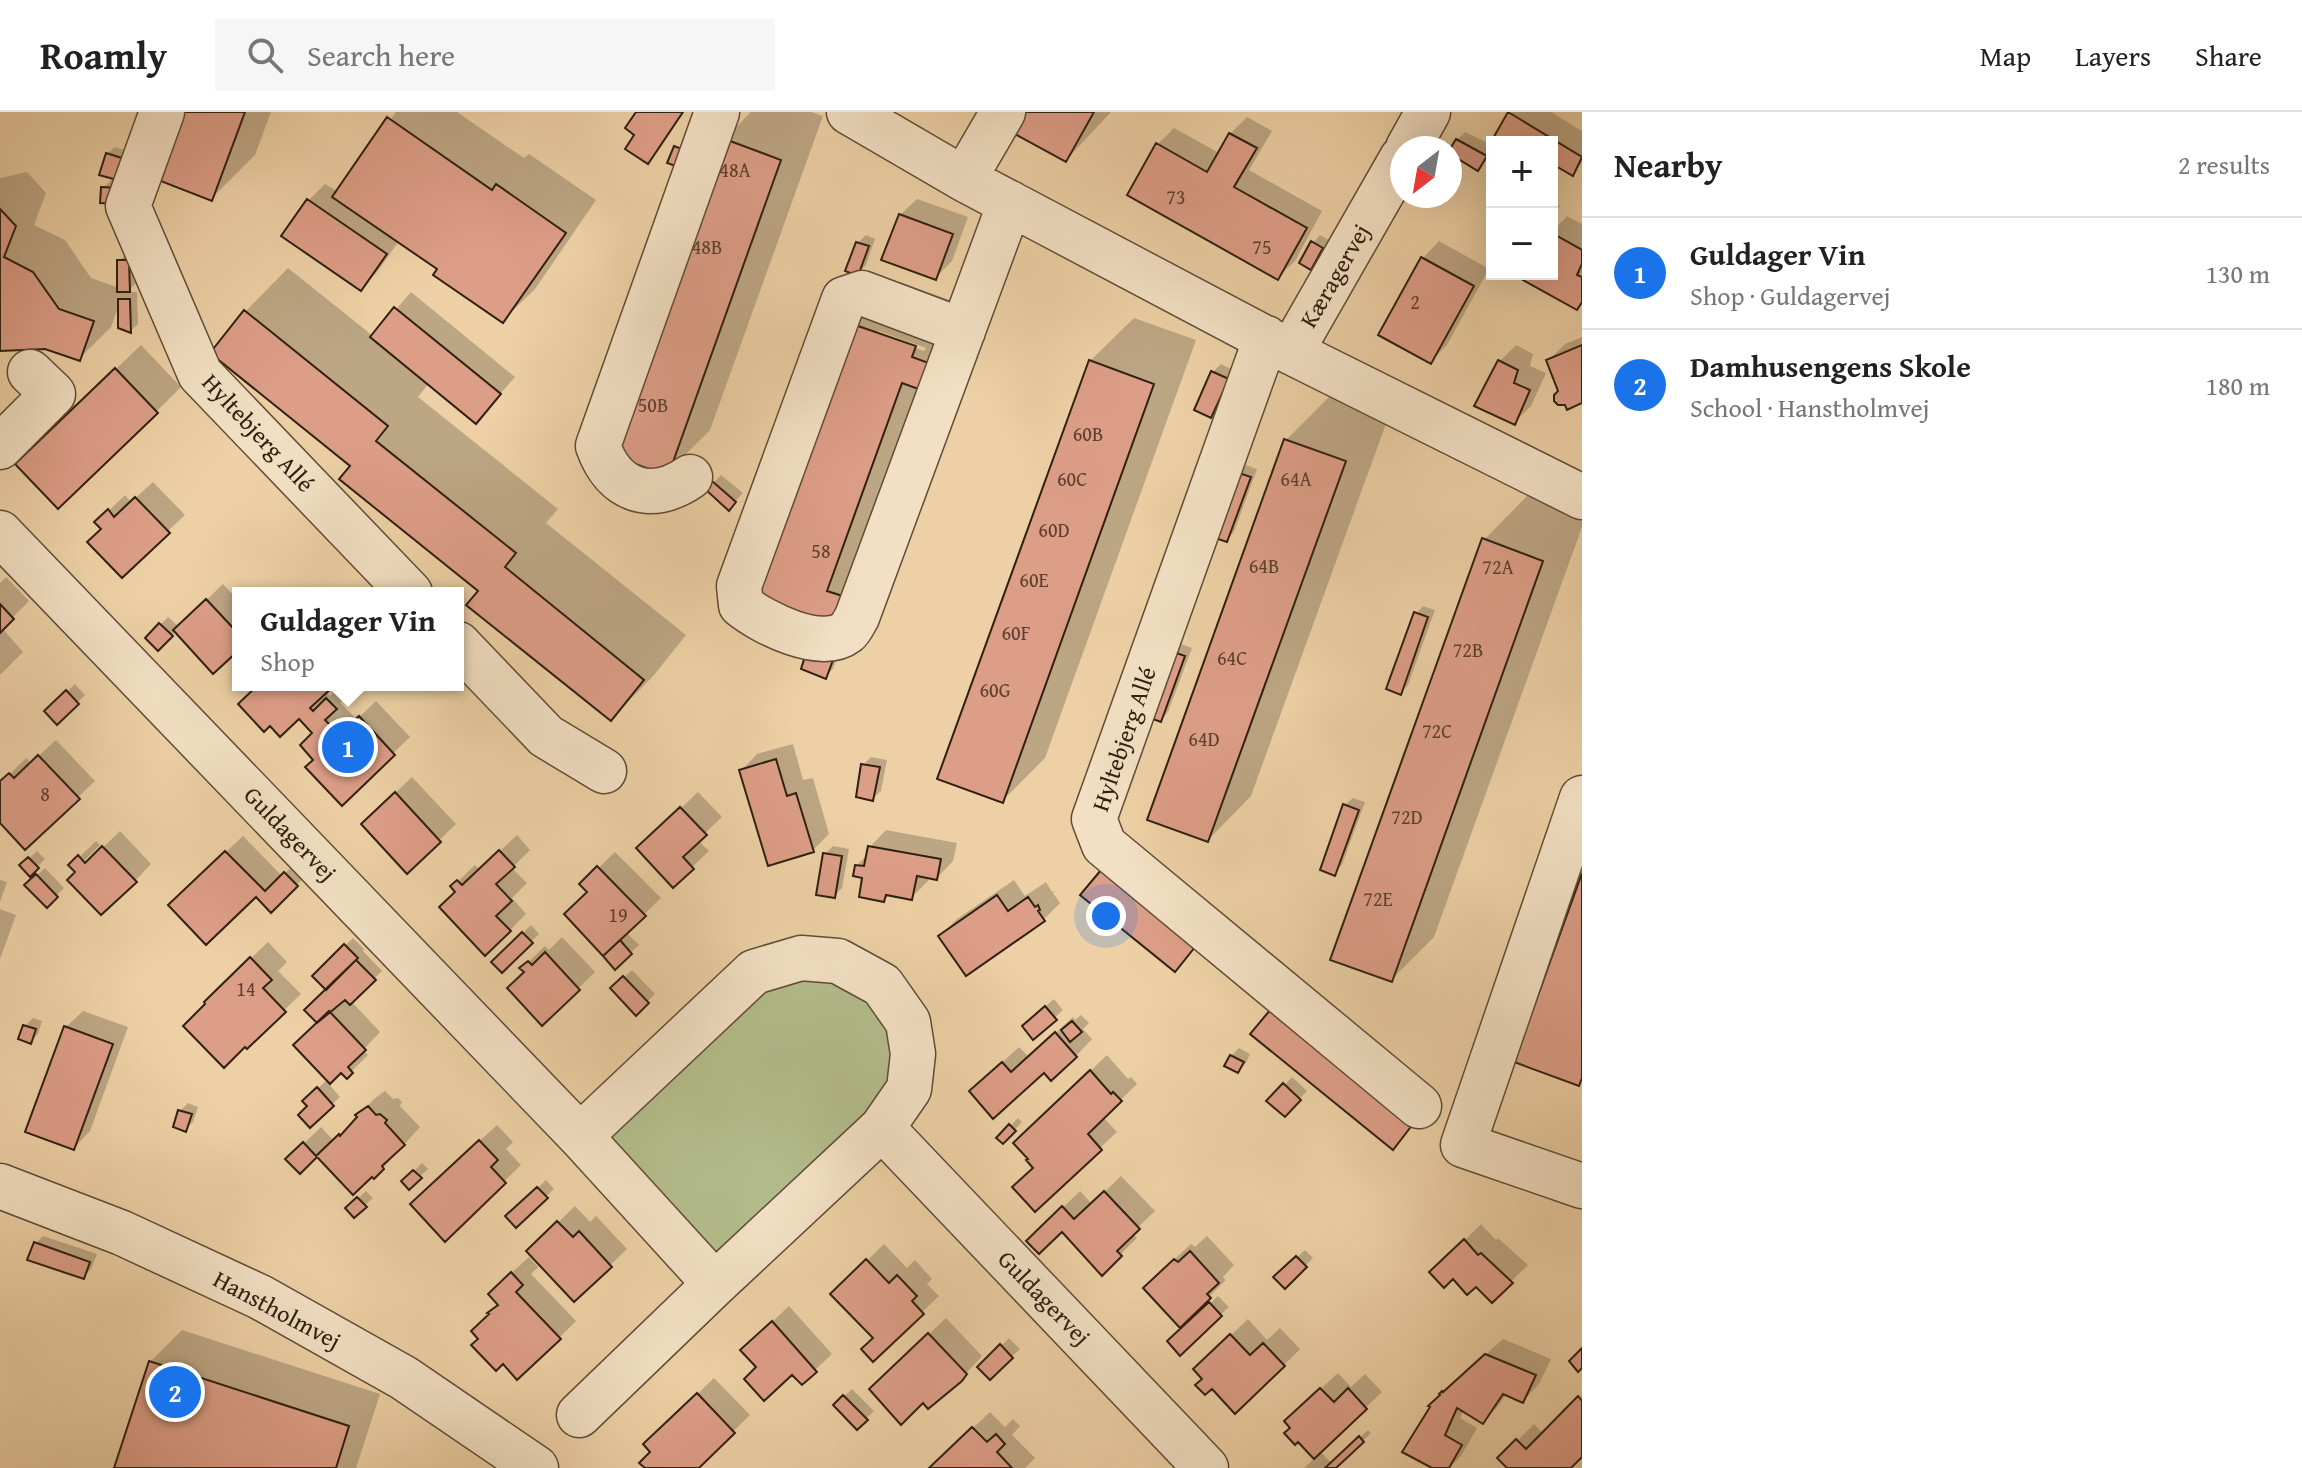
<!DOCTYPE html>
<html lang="en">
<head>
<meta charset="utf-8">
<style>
  body { margin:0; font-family:"Gentium Book Plus",serif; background:#f6f6f6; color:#222 }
  .controls { position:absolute; right:24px; top:24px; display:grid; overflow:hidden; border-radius:0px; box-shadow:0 8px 32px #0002 }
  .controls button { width:72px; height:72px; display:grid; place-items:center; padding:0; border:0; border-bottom:2px solid #e0e0e0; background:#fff; color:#222; font:40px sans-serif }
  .compass { position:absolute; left:1390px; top:24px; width:72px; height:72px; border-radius:50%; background:#fff; box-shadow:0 8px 32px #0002; rotate:211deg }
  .you { position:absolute; left:1106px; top:804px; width:28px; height:28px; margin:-20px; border:6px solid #fff; border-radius:50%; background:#1a73e8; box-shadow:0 0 0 12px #1a73e833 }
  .badge { display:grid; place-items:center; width:52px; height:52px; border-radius:50%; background:#1a73e8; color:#fff; font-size:26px; font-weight:700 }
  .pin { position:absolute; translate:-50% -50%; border:4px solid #fff; box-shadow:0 2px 8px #0006 }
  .popup { position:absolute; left:232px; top:475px; width:232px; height:104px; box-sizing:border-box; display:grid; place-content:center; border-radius:0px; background:#fff; filter:drop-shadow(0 2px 6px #0005); font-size:26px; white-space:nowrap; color:#767676 }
  .popup b { font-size:30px; color:#222 }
  .popup::after { content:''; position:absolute; left:50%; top:100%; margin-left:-16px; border:16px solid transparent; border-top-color:#fff }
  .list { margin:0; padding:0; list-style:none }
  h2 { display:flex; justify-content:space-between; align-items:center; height:104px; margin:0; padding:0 32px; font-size:34px }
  h2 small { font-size:26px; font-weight:400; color:#767676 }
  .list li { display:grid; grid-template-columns:52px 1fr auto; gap:24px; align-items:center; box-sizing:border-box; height:112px; padding:0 32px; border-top:2px solid #e0e0e0 }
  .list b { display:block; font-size:30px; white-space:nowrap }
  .list p { margin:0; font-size:26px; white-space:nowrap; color:#767676 }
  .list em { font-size:26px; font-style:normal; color:#767676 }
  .icon { flex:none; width:44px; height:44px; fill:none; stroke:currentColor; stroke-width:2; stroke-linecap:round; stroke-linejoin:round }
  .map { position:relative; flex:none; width:1582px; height:1356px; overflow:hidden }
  header { display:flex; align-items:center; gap:48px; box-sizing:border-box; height:112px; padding:0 40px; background:#fff; border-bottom:2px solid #e0e0e0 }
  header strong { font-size:38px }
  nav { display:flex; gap:44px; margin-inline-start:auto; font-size:28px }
  .search { width:560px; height:72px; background:#f6f6f6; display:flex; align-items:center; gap:20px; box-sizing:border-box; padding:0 28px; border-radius:0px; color:#767676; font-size:30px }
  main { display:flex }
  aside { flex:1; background:#fff }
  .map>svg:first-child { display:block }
  .green { fill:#b3bc8b; stroke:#726e4e; stroke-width:2 }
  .shadow { fill:#0003; fill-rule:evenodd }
  .building { fill:#dd9e87; stroke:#302011; stroke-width:2 }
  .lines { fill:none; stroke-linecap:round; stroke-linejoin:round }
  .minor-casing { stroke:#5f4c36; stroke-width:47 }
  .minor { stroke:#f3e0c4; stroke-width:44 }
  .labels { text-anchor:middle; stroke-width:8; stroke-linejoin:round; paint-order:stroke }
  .number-label { font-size:20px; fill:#5b402e }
  .street-label { font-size:24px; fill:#302011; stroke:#f3e0c4 }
</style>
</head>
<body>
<header>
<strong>Roamly</strong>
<div class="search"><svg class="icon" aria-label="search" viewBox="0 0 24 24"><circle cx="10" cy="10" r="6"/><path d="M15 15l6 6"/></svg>Search here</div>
<nav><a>Map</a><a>Layers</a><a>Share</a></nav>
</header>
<main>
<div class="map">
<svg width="1582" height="1356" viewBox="0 0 1582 1356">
  <rect width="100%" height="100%" fill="#edd0a5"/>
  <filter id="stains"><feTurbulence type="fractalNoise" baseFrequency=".0025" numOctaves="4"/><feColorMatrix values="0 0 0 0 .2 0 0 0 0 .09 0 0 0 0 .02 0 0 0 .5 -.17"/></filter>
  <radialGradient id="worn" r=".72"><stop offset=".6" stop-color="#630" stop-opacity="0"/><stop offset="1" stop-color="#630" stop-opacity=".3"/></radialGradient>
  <path class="green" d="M820 865C831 870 844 875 855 881 888 898 899 941 886 975 884 983 878 990 875 998L718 1144 608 1040 610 1020 757 883 778 870Z"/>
  <path class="shadow" d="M185 0H271L255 43 211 87Z
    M396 0H457L524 46 529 42 596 88 535 177 503 208 440 157 399 129 377 160 361 177 284 124 309 88 325 72 338 80Z
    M751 0H811L823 4 710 318 667 361 724 27Z
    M1027 0H1111L1066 48Z
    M1512 0H1551L1582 19V52L1572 61 1558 53 1552 60V30H1494Z
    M1247 5 1272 19 1249 58 1322 99 1295 149 1278 165 1158 32 1174 16 1219 41 1230 22Z
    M1465 20 1492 33V38L1486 49 1478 56 1457 28Z
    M115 35 134 40 126 82 103 76 114 65 107 42Z
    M27 60 46 81 34 113 65 128 91 166 119 176V149L127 141 137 170 127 180H137L138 212 130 219 119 193 111 215 79 247 46 235 0 237V66Z
    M917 87 968 105 952 149 935 166 900 103Z
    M1552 89 1560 94 1552 106Z
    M1567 104 1582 112V190L1577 195 1528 162H1552V120Z
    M866 123 875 127 866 153 858 161V131Z
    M1320 123 1329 128 1318 148 1310 156 1313 131Z
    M1439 129 1489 157 1447 233 1430 250 1380 222 1423 146Z
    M288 156 373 224 411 180 515 265 476 309 429 271 418 285 558 397 546 411 686 523 654 563 611 607 352 353 245 200Z
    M900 170 958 191 891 443 820 507 844 221 888 178 892 179ZM879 219 926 236 924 239 879 223Z
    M1134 206 1196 228 1045 646 1002 689 1090 249Z
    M1582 225V289L1548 249 1565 232Z
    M141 233 181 275 156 300 42 328Z
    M1516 233 1533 242 1530 254 1546 261 1531 294 1514 310 1500 249Z
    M1221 252 1235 259 1218 296 1210 303 1213 260Z
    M1329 285 1388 306 1251 684 1208 728 1286 328Z
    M1246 353 1257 357 1234 420 1226 428 1238 361Z
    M721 363 743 381 729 396 708 377Z
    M153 370 185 403 168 419 104 416 97 410 125 383 131 390Z
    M1527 384 1582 404V415L1434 825 1391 868 1484 428Z
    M6 465 29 489 2 516 23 540 0 563V471Z
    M223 472 238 488V536L176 519 158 537 147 526 168 505 179 515Z
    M1423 494 1435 498 1408 573 1400 581 1416 502Z
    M1181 532 1192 536 1168 600 1161 608 1173 540Z
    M809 540H839L833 557 825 564Z
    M75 572 85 583 58 610 47 599Z
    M260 573H332L326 579 330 584 342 573H346L352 580 340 591 357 607 376 589 410 625 342 691 315 647 314 621 299 604Z
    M56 628 95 669 26 735 0 708V672L26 646 31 651Z
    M793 632 803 668 813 666 829 722 813 738 741 659 757 642Z
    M871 645 887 648 881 679 873 686 863 653Z
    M412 665 456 712 407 759 380 695Z
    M698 680 722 705 698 728 709 739 673 773 656 720Z
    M1353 686 1365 690 1342 753 1334 761 1345 693Z
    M886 718 957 731 953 749 937 766 929 764 928 769 911 786 890 782 884 788 856 754 869 741 870 735Z
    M120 719 151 752 135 769 78 760 71 753 96 729 100 733 83 750V755Z
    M517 723 530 738 512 756 527 771 512 786 526 802 510 818 453 774 475 753 480 758Z
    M243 724 282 764 302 745 313 757 271 798 257 782 187 777Z
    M833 734 849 737 842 776 834 784 825 742Z
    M37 739 45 747 30 762 22 753Z
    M615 740 661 786 626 820 639 833 615 855 590 779 582 772Z
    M45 756 64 776 47 793 27 773Z
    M0 768 7 770 0 790Z
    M1014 768 1025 784 1046 770 1052 780 1055 779 1053 781 1060 791 1043 808 940 824 957 807Z
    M0 797 16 803 0 847Z
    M531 813 539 822 502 858 494 850Z
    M562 825 595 860 543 911 526 860 522 856 545 834 549 838Z
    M353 826 364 837 363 839 382 859 351 889 380 920 363 938 368 943 347 964 341 958 328 971 340 985 310 1013 309 994 305 989 328 967 319 910 328 878 314 864Z
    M268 830 287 850 278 859 301 882 247 934 206 890Z
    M632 858 655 882 636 901 613 876Z
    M1054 887 1063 898 1034 925 1032 906Z
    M83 899 128 915 90 1019 74 1036 66 915Z
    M1081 903 1089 911 1083 917 1092 927 1076 944 1044 958 988 963 1019 935 1029 945 1073 905 1075 908Z
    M33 906 42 909 38 922 30 930 25 914Z
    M1239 936 1250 942 1246 951 1238 959 1231 944Z
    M1107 943 1128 967 1131 965 1137 972 1103 1005 1117 1020 1100 1036 1035 1055 1032 1015Z
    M1292 965 1307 979 1285 1002 1269 989Z
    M385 979 393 987 398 986 402 990 400 994 420 1015 383 1056 372 1062 353 1080 317 1042 300 1059 288 1047 321 1015 334 1029 374 987Z
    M188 991 198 995 193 1010 186 1017 180 999Z
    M1018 1006 1022 1010 1003 1030 999 1026Z
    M497 1013 513 1030 506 1037 521 1053 445 1127 429 1076Z
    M422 1051 428 1057 409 1075 404 1069Z
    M1121 1064 1155 1099 1132 1121 1137 1126 1102 1161 1062 1117 1029 1129 1080 1079 1092 1092Z
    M546 1068 554 1077 516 1113 508 1104Z
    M366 1079 373 1086 354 1103 348 1096Z
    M575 1094 590 1110 596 1104 627 1137 575 1187 529 1139Z
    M1481 1112 1496 1128 1498 1126 1528 1153 1492 1188 1449 1144Z
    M43 1124 97 1142 91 1157 83 1165 36 1131Z
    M1207 1124 1234 1153 1223 1165 1226 1168 1180 1213 1162 1159 1191 1132 1195 1135Z
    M884 1132 907 1156 915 1148 932 1167 927 1172 939 1184 873 1247 876 1225 833 1182Z
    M1305 1138 1313 1146 1285 1174 1276 1165Z
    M529 1145 538 1155 531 1162 576 1209 559 1226 481 1227 490 1201 499 1192 507 1165Z
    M1218 1184 1229 1195 1180 1241 1169 1230Z
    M789 1194 832 1242 815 1258 792 1260 759 1255V1222Z
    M946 1206 982 1244 960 1268 888 1261Z
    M1248 1207 1267 1228 1280 1216 1300 1237 1284 1253 1205 1267 1212 1241Z
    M182 1218 380 1282 356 1356H116L150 1250Z
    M1009 1226 1020 1237 990 1265 980 1255Z
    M1503 1227 1551 1247 1539 1272 1523 1289 1507 1281 1499 1293 1483 1309 1464 1298 1460 1306 1477 1316 1461 1344 1449 1356H1436L1441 1282Z
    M1338 1261 1351 1275 1365 1262 1382 1280 1320 1339 1332 1352 1368 1318 1371 1321 1334 1356H1304L1315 1346 1292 1316 1303 1293Z
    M714 1266 750 1303 696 1356H647L653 1339 646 1332Z
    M852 1277 874 1299 857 1315 835 1293Z
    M1582 1283V1342L1569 1356H1510L1500 1346 1534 1312 1544 1322Z
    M990 1300 1005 1315 1013 1307 1020 1314 1012 1323 1035 1346 1025 1356H930Z"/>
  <path class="building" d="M183 0H245L212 89 158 68Z
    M636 0H683L648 52 625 37 634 23 625 16Z
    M1025 0H1094L1066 50 1013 21Z
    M1508 0 1582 45 1573 64 1554 53 1552 56V30H1492V40L1487 37Z
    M387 5 492 78 496 72 566 121 503 211 433 163 437 157 332 85Z
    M1229 21 1257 36 1234 75 1307 116 1278 168 1127 83 1156 31 1207 60Z
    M722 26 781 48 668 364 608 342Z
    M1456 27 1487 44 1478 59 1450 42V37Z
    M674 34 687 39 681 56 667 51Z
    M106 41 128 48 121 69 99 63Z
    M101 75 120 76 119 92 100 91Z
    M307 87 387 142 361 179 281 124Z
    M0 97 16 114 4 145 33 160 59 197 94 209 80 249 45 237 0 239Z
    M899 102 953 122 936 168 881 148Z
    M1552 121 1582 138V152L1577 163 1582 165V190L1577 198 1523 168 1526 162H1552Z
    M1311 129 1323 136 1311 158 1299 151Z
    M856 130 869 134 858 164 845 159Z
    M1421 145 1474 174 1431 252 1378 223Z
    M117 148H129L130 180H117Z
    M118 187H130L131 221 118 216Z
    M394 195 501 282 476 312 370 225Z
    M244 198 388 314 376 329 516 441 505 455 644 568 611 609 466 493 478 479 339 367 350 354 210 241Z
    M855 213 916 234 912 245 934 253 924 279 902 271 827 479 849 486 838 516 749 484Z
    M1582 233V291L1567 298 1565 293H1558L1554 289V283L1558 279 1546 248Z
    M1089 248 1154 272 1003 691 937 667Z
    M1498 248 1518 258 1514 271 1530 278 1515 313 1474 294Z
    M115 256 158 301 58 397 15 352Z
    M1211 259 1229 267 1211 306 1194 298Z
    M1284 327 1346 349 1208 730 1147 708Z
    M1236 360 1251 365 1227 430 1212 425Z
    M712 369 736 390 729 399 705 377Z
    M135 385 170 421 122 466 87 430 101 417 94 410 108 397 114 405Z
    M1482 426 1543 449 1392 870 1330 848Z
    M206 487 235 518 238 515V539L213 562 173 518Z
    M0 492 14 507 0 521Z
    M1414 500 1428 505 1401 583 1386 577Z
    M159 511 173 524 158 539 145 526Z
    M807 538 833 548 826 567 801 557Z
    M1171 539 1185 544 1161 610 1147 605Z
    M258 573H335L310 596 313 599 326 586 337 597 325 608 339 622 359 604 395 643 342 694 305 655 313 648 300 633 312 621 299 607 280 625 270 614 264 620 238 592Z
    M66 578 79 592 57 613 44 599Z
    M38 643 80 687 25 738 0 711V669L9 661 14 666Z
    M776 647 787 684 796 681 814 740 768 754 739 658Z
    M861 652 880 655 873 689 856 685Z
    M395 680 441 730 407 762 361 712Z
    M1343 692 1359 698 1335 764 1320 758Z
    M680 695 707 723 683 745 694 757 673 776 636 736Z
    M102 734 137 770 101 803 67 768 75 760 68 753 78 743 85 751Z
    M868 734 941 747 937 768 917 764 912 788 886 783 884 790 859 785 862 766 853 764 855 753 864 754Z
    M499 738 515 755 496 772 512 789 496 804 511 819 485 844 439 795 455 780 450 774 457 768 462 773Z
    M225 739 265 779 284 760 298 774 271 801 256 785 206 833 168 793Z
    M823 741 842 744 835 786 816 783Z
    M28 745 39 756 30 765 19 753Z
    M597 754 646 804 603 844 564 802 587 780 579 772Z
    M1101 758 1195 835 1175 860 1080 783Z
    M1582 761V966L1579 974 1514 950Z
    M36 762 58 785 47 796 24 773Z
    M997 783 1008 799 1028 785 1035 795 1038 793 1040 798 1038 799 1045 809 966 864 938 824Z
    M522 820 533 831 502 861 491 850Z
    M620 828 632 842 615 858 603 844Z
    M344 832 358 846 326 878 312 864Z
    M545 840 580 878 542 914 507 876 524 860 519 856 528 849 532 853Z
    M250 845 272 868 263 876 286 900 247 937 245 935 224 956 183 914 205 892 204 890Z
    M356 848 376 868 350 893 345 888 317 911 304 898Z
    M623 864 649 891 636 904 610 876Z
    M1045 894 1057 908 1033 928 1022 914Z
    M1271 897 1413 1012 1393 1038 1250 922Z
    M329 899 366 938 348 955 353 961 347 967 341 961 330 972 293 933Z
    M1072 909 1082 920 1070 930 1061 918Z
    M23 913 36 917 31 932 18 927Z
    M64 914 113 932 74 1038 25 1020Z
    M1055 920 1077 945 1051 969 1044 961 993 1007 969 979 1002 950 1011 960Z
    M1230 943 1244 950 1238 961 1224 954Z
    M1090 958 1111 982 1113 980 1122 989 1088 1022 1102 1038 1035 1100 1012 1075 1033 1056 1026 1048 1028 1047 1013 1031Z
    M1283 971 1301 988 1285 1005 1266 989Z
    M317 975 334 994 310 1016 298 1003 307 994 302 989Z
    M368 994 376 1003 380 1002 387 1008 385 1011 405 1033 382 1054 384 1057 374 1067 372 1065 353 1083 317 1045 300 1062 285 1047 303 1030 316 1044 339 1022 340 1024 357 1005 355 1003Z
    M178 998 192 1002 186 1020 173 1015Z
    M1009 1012 1016 1019 1003 1032 996 1026Z
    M479 1028 498 1048 491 1055 506 1071 445 1130 410 1092Z
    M413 1058 422 1066 409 1078 401 1069Z
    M537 1075 548 1086 516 1116 505 1104Z
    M1104 1079 1140 1117 1117 1139 1122 1144 1102 1164 1062 1120 1039 1142 1026 1129 1062 1094 1074 1107Z
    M357 1085 367 1095 354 1106 345 1096Z
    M557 1109 573 1125 579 1119 612 1155 574 1190 526 1139Z
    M1464 1127 1478 1143 1481 1141 1513 1171 1492 1191 1476 1175 1467 1183 1453 1167 1444 1176 1429 1160Z
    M34 1130 90 1150 84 1167 27 1148Z
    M1190 1139 1219 1171 1207 1182 1211 1186 1180 1216 1143 1176 1174 1147 1178 1150Z
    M1296 1144 1307 1155 1285 1177 1273 1165Z
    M866 1147 889 1171 897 1163 917 1184 912 1189 924 1202 873 1250 861 1237 873 1226 830 1182Z
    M511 1160 523 1173 516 1180 561 1227 517 1268 503 1252 496 1259 471 1233 478 1227 471 1219 489 1202 487 1201 498 1193 488 1182Z
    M1209 1190 1222 1204 1180 1244 1167 1229Z
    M772 1209 817 1260 802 1273 792 1263 764 1289 744 1267 756 1255 740 1238Z
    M928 1221 967 1262 962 1269 928 1297 923 1291 901 1313 869 1277Z
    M1230 1222 1250 1243 1263 1231 1285 1254 1235 1302 1212 1277 1205 1283 1195 1273 1202 1267 1193 1257Z
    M1000 1232 1013 1246 990 1268 977 1255Z
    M1582 1236V1256L1578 1260 1569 1249Z
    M1485 1242 1536 1263 1523 1291 1503 1282 1483 1312 1457 1296 1445 1323 1462 1333 1449 1356H1432L1402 1340 1430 1295 1428 1294 1440 1283 1439 1282 1442 1279 1443 1280Z
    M149 1249 349 1314 336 1356H114Z
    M1320 1276 1334 1290 1348 1276 1367 1297 1314 1347 1298 1330 1295 1333 1284 1321 1290 1316 1284 1309Z
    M697 1281 735 1321 699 1356H645L639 1351 650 1340 643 1332Z
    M843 1283 868 1308 857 1318 833 1293Z
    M1578 1284 1582 1289V1345L1571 1356H1507L1497 1346 1516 1327 1526 1337Z
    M972 1315 987 1330 996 1322 1005 1332 997 1340 1012 1356H929Z
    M1359 1324 1364 1330 1336 1356H1325Z"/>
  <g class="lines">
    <g class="minor-casing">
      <path id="minor" d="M162 0 128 94 200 262 410 481
        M849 0 964 67 1291 240 1582 385
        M1408 36 1428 0
        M964 67 1003 0
        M963 219 862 181 844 187 739 474 741 493C763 511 821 540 847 520 851 517 854 510 857 505L1010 91
        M1266 226 1094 707 1104 733 1419 994
        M1291 240 1402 46
        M0 335 53 282 30 260
        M690 365C651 392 614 379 598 334L717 0
        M0 421 580 1024 715 1172
        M458 532 546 624 604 659
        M1582 686 1463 1033 1582 1074
        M882 1016 1206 1356
        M0 1074 122 1121 260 1185 404 1266 536 1356
        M579 1303 715 1172 882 1016 909 977 913 942 908 910 882 873 838 849 801 846 754 860 580 1024"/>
    </g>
    <use href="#minor" class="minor"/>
  </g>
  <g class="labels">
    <g class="number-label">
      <text x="735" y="65">48A</text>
      <text x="1176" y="92">73</text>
      <text x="707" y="142">48B</text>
      <text x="1262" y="142">75</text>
      <text x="1415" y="197">2</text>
      <text x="653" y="300">50B</text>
      <text x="1088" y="329">60B</text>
      <text x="1072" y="374">60C</text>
      <text x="1296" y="374">64A</text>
      <text x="1054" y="425">60D</text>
      <text x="821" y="446">58</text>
      <text x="1264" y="461">64B</text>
      <text x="1498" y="462">72A</text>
      <text x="1034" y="475">60E</text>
      <text x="1016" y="528">60F</text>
      <text x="1468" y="545">72B</text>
      <text x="1232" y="553">64C</text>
      <text x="995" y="585">60G</text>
      <text x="1437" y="626">72C</text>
      <text x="1204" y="634">64D</text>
      <text x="45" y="689">8</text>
      <text x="1407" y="712">72D</text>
      <text x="1378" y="794">72E</text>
      <text x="618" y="810">19</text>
      <text x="246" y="884">14</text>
    </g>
    <g class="street-label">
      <text transform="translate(1335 164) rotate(-60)" y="8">Kæragervej</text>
      <text transform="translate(258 321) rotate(47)" y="8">Hyltebjerg Allé</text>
      <text transform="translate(1124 627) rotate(-71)" y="8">Hyltebjerg Allé</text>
      <text transform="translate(290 722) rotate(46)" y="8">Guldagervej</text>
      <text transform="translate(1044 1186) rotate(46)" y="8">Guldagervej</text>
      <text transform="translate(277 1198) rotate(28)" y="8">Hanstholmvej</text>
    </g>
  </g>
  <rect width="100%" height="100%" filter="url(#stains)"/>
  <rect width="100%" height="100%" fill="url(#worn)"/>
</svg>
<div class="controls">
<button>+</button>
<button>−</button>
</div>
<svg class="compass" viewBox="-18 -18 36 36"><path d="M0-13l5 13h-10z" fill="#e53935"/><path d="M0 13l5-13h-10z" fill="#767676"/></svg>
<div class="you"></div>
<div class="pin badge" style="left:348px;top:635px">1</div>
<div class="popup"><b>Guldager Vin</b>Shop</div>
<div class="pin badge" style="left:175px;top:1280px">2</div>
</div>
<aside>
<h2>Nearby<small>2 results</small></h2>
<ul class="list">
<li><span class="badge">1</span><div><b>Guldager Vin</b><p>Shop · Guldagervej</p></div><em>130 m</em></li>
<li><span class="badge">2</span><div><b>Damhusengens Skole</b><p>School · Hanstholmvej</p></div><em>180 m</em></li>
</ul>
</aside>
</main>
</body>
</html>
